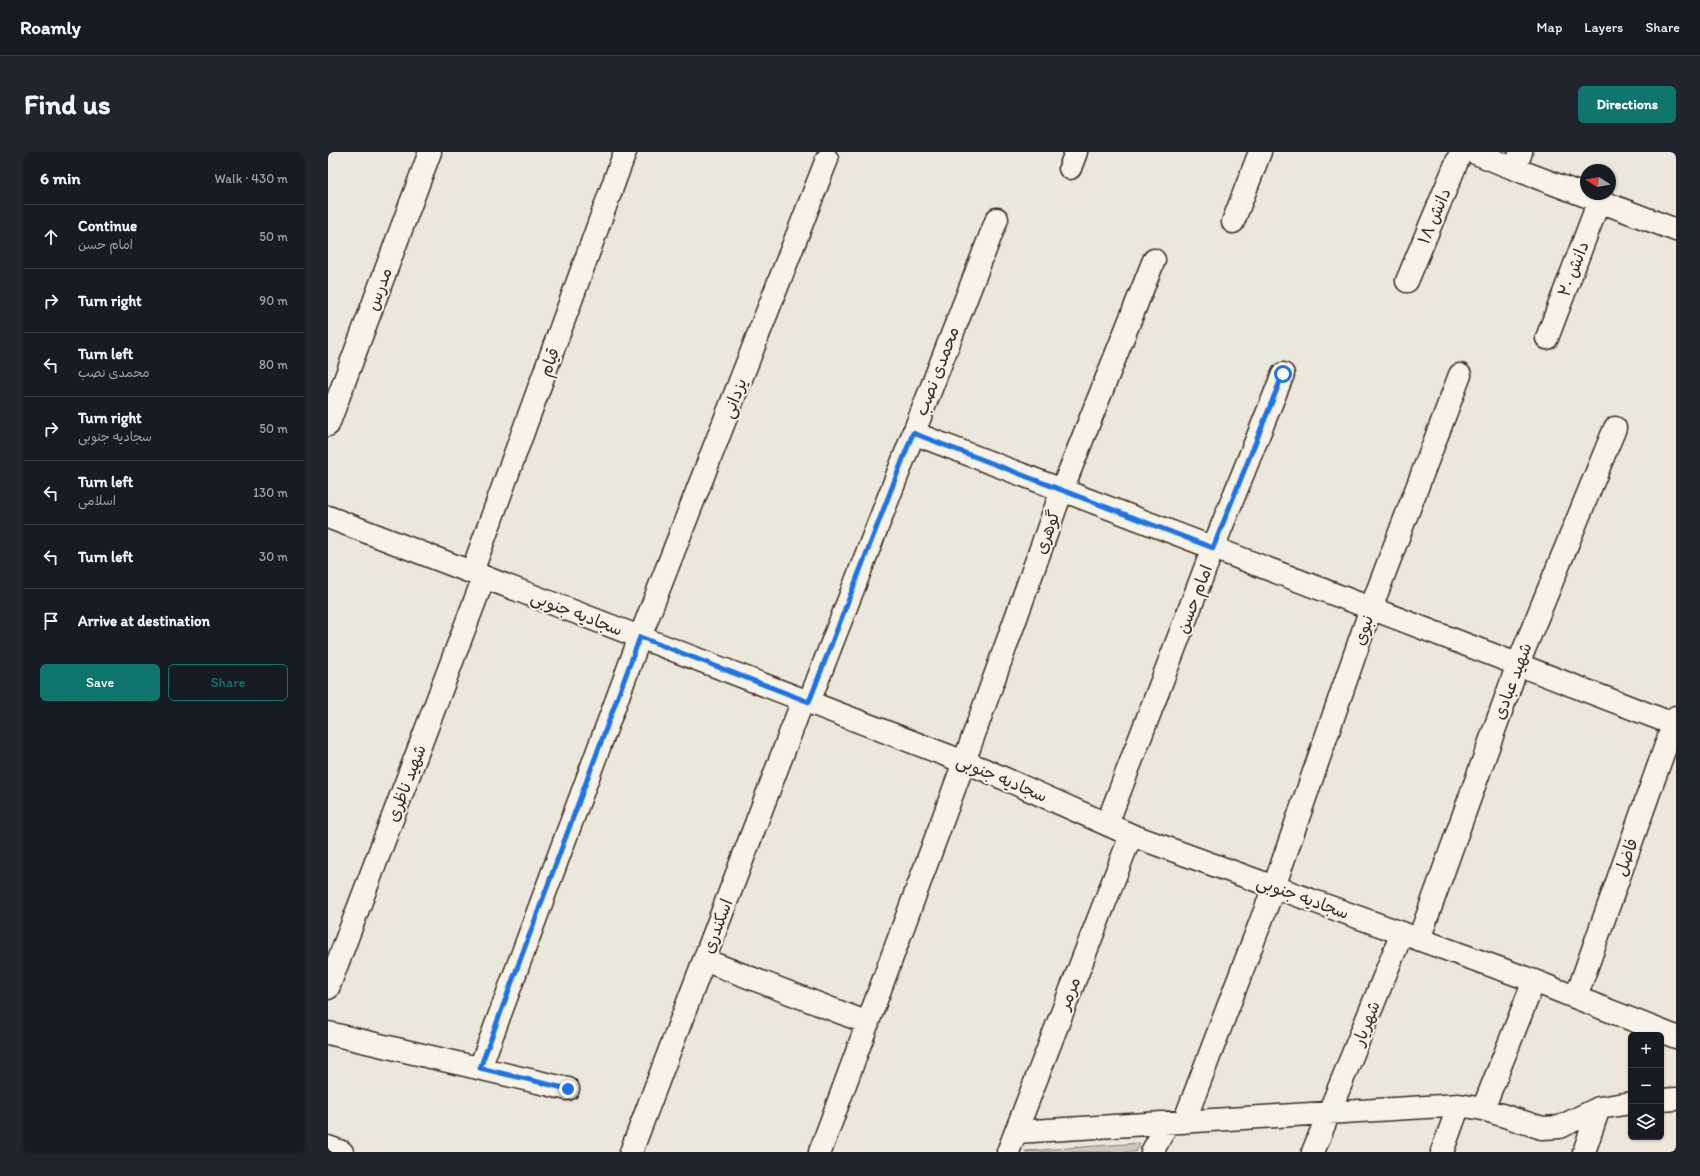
<!DOCTYPE html>
<html lang="en">
<head>
<meta charset="utf-8">
<style>
  body { margin:0; font-family:Itim,"Playpen Sans Arabic",sans-serif; background:#20242c; color:#f1f3f6 }
  .controls { position:absolute; right:12px; bottom:12px; display:grid; overflow:hidden; border-radius:6px; box-shadow:0 1px 3px #0004 }
  .controls button { width:36px; height:36px; display:grid; place-items:center; padding:0; border:0; border-bottom:1px solid #363941; background:#171b24; color:#f1f3f6; font:20px sans-serif }
  .compass { position:absolute; left:1252px; top:12px; width:36px; height:36px; border-radius:50%; background:#171b24; box-shadow:0 1px 3px #0004; rotate:281deg }
  .stop { position:absolute; width:12px; height:12px; margin:-9px; border:3px solid #1a73e8; border-radius:50%; background:#fff }
  .stop.end { background:#1a73e8; border-color:#fff; box-shadow:0 1px 4px #0008 }
  .list { margin:0; padding:0; list-style:none }
  h2 { display:flex; justify-content:space-between; align-items:center; height:52px; margin:0; padding:0 16px; font-size:17px }
  h2 small { font-size:13px; font-weight:400; color:#9ea1a6 }
  .list li { display:grid; grid-template-columns:26px 1fr auto; gap:12px; align-items:center; box-sizing:border-box; height:64px; padding:0 16px; border-top:1px solid #363941 }
  .list b { display:block; font-size:15px; white-space:nowrap }
  .list p { margin:0; font-size:13px; white-space:nowrap; color:#9ea1a6 }
  .list em { font-size:13px; font-style:normal; color:#9ea1a6 }
  .actions { display:flex; gap:8px; padding:12px 16px }
  .actions a { flex:1; padding:9px 0; border:1px solid #0f766e; border-radius:6px; text-align:center; font-size:14px; color:#0f766e }
  .actions .main { background:#0f766e; color:#fff }
  .icon { flex:none; width:22px; height:22px; fill:none; stroke:currentColor; stroke-width:2; stroke-linecap:round; stroke-linejoin:round }
  .map { position:relative; flex:none; width:1348px; height:1000px; overflow:hidden; border-radius:6px }
  header { display:flex; align-items:center; gap:24px; box-sizing:border-box; height:56px; padding:0 20px; background:#171b24; border-bottom:1px solid #363941 }
  header strong { font-size:19px }
  nav { display:flex; gap:22px; margin-inline-start:auto; font-size:14px }
  .intro { display:flex; align-items:center; justify-content:space-between; box-sizing:border-box; height:96px; padding:0 24px }
  h1 { margin:0; font-size:28px }
  .button { padding:10px 18px; border-radius:6px; background:#0f766e; color:#fff; font-size:14px; font-weight:700 }
  main { display:flex; gap:24px; padding:0 24px }
  aside { flex:1; background:#171b24; border-radius:6px; box-shadow:0 1px 3px #0004 }
  .map>svg:first-child { display:block }
  .green { fill:#cec8bc; stroke:#84796d }
  .lines { fill:none; stroke-linecap:round; stroke-linejoin:round }
  .minor-casing { stroke:#3b2a1e; stroke-width:25 }
  .tertiary-casing { stroke:#3b2a1e; stroke-width:25 }
  .minor { stroke:#f7f3e8; stroke-width:22 }
  .tertiary { stroke:#f7f3e8; stroke-width:22 }
  .route { stroke:#1a73e8; stroke-width:5 }
  .labels { text-anchor:middle; stroke-width:4; stroke-linejoin:round; paint-order:stroke }
  .street-label { font-size:17px; fill:#3b2a1e; stroke:#f7f3e8 }
</style>
</head>
<body>
<header>
<strong>Roamly</strong>
<nav><a>Map</a><a>Layers</a><a>Share</a></nav>
</header>
<div class="intro"><h1>Find us</h1><a class="button">Directions</a></div>
<main>
<aside>
<h2>6 min<small>Walk · 430 m</small></h2>
<ul class="list">
<li><svg class="icon" aria-label="ahead" viewBox="0 0 24 24"><path d="M12 20V5M6 11l6-6 6 6"/></svg><div><b>Continue</b><p>امام حسن</p></div><em>50 m</em></li>
<li><svg class="icon" aria-label="right" viewBox="0 0 24 24"><path d="M7 20v-9h11M14 6l5 5-5 5"/></svg><div><b>Turn right</b></div><em>90 m</em></li>
<li><svg class="icon" aria-label="left" viewBox="0 0 24 24"><path d="M17 20v-9H6M10 6l-5 5 5 5"/></svg><div><b>Turn left</b><p>محمدی نصب</p></div><em>80 m</em></li>
<li><svg class="icon" aria-label="right" viewBox="0 0 24 24"><path d="M7 20v-9h11M14 6l5 5-5 5"/></svg><div><b>Turn right</b><p>سجادیه جنوبی</p></div><em>50 m</em></li>
<li><svg class="icon" aria-label="left" viewBox="0 0 24 24"><path d="M17 20v-9H6M10 6l-5 5 5 5"/></svg><div><b>Turn left</b><p>اسلامی</p></div><em>130 m</em></li>
<li><svg class="icon" aria-label="left" viewBox="0 0 24 24"><path d="M17 20v-9H6M10 6l-5 5 5 5"/></svg><div><b>Turn left</b></div><em>30 m</em></li>
<li><svg class="icon" aria-label="arrive" viewBox="0 0 24 24"><path d="M6 21V4h12l-3 4 3 4H6"/></svg><div><b>Arrive at destination</b></div></li>
</ul>
<div class="actions"><a class="main">Save</a><a>Share</a></div>
</aside>
<div class="map">
<svg width="1348" height="1000" viewBox="0 0 1348 1000">
  <rect width="100%" height="100%" fill="#ece7dc"/>
  <filter id="ink" filterUnits="userSpaceOnUse"><feTurbulence type="fractalNoise" baseFrequency=".025" numOctaves="2"/><feDisplacementMap in="SourceGraphic" scale="8" xChannelSelector="R" yChannelSelector="G"/><feConvolveMatrix kernelMatrix="1 2 1 2 8 2 1 2 1" color-interpolation-filters="sRGB"/></filter>
  <g filter="url(#ink)">
    <path class="green" d="M812 991 808 1000H697V999Z"/>
    <g class="lines">
      <g class="minor-casing">
        <path id="minor" d="M1145 0 1187 17 1193 0
          M742 16 748 0
          M1187 17 1348 78
          M905 70 932 0
          M1079 129 1133 0
          M1219 186 1271 49
          M0 273 102 0
          M585 281 1348 573
          M144 420 297 0
          M481 550 669 67
          M779 672 885 396 955 222
          M1091 787 1190 512 1287 276
          M376 808 540 871
          M0 836 156 425
          M1248 845 1348 565
          M0 881 240 937
          M152 916 312 485 499 7
          M1333 948 1348 947
          M1155 957 1206 829
          M856 970 946 735 1043 456 1132 223
          M688 980 1131 953 1155 957 1214 976 1232 975 1271 956 1303 951
          M303 1000 475 548
          M492 1000 636 610 734 338 826 108
          M824 1000 840 971
          M985 1000 1074 781
          M1114 1000 1131 953
          M1256 1000 1271 956"/>
      </g>
      <g class="tertiary-casing">
        <path id="tertiary" d="M0 365 657 618 803 683 1206 829 1348 885
          M0 995 14 1000
          M680 1000 803 683"/>
      </g>
      <use href="#minor" class="minor"/>
      <use href="#tertiary" class="tertiary"/>
    </g>
  </g>
  <g class="lines" filter="url(#ink)">
    <path class="route" d="M240 937 152 916 312 485 481 550 585 281 885 396 955 222"/>
  </g>
  <g class="labels">
    <g class="street-label">
      <text transform="translate(1106 64) rotate(-67)" y="6">دانش ۱۸</text>
      <text transform="translate(1245 117) rotate(-69)" y="6">دانش ۲۰</text>
      <text transform="translate(51 137) rotate(-70)" y="6">مدرس</text>
      <text transform="translate(221 210) rotate(-70)" y="6">قیام</text>
      <text transform="translate(609 219) rotate(-69)" y="6">محمدی نصب</text>
      <text transform="translate(406 246) rotate(-69)" y="6">یزدانی</text>
      <text transform="translate(719 380) rotate(-70)" y="6">گوهری</text>
      <text transform="translate(866 447) rotate(-69)" y="6">امام حسن</text>
      <text transform="translate(249 461) rotate(21)" y="6">سجادیه جنوبی</text>
      <text transform="translate(1035 478) rotate(-71)" y="6">نبوی</text>
      <text transform="translate(1184 529) rotate(-69)" y="6">شهید عبادی</text>
      <text transform="translate(674 626) rotate(23)" y="6">سجادیه جنوبی</text>
      <text transform="translate(78 631) rotate(-69)" y="6">شهید ناظری</text>
      <text transform="translate(1298 705) rotate(-70)" y="6">فاضل</text>
      <text transform="translate(975 745) rotate(20)" y="6">سجادیه جنوبی</text>
      <text transform="translate(389 774) rotate(-69)" y="6">اسکندری</text>
      <text transform="translate(741 841) rotate(-69)" y="6">مرمر</text>
      <text transform="translate(1038 871) rotate(-68)" y="6">شهریار</text>
    </g>
  </g>
</svg>
<div class="controls">
<button>+</button>
<button>−</button>
<button><svg class="icon" aria-label="layers" viewBox="0 0 24 24"><path d="M12 4l9 5-9 5-9-5zM3 14l9 5 9-5"/></svg></button>
</div>
<svg class="compass" viewBox="-18 -18 36 36"><path d="M0-13l5 13h-10z" fill="#e53935"/><path d="M0 13l5-13h-10z" fill="#9ea1a6"/></svg>
<div class="stop" style="left:955px;top:222px"></div>
<div class="stop end" style="left:240px;top:937px"></div>
</div>
</main>
</body>
</html>
